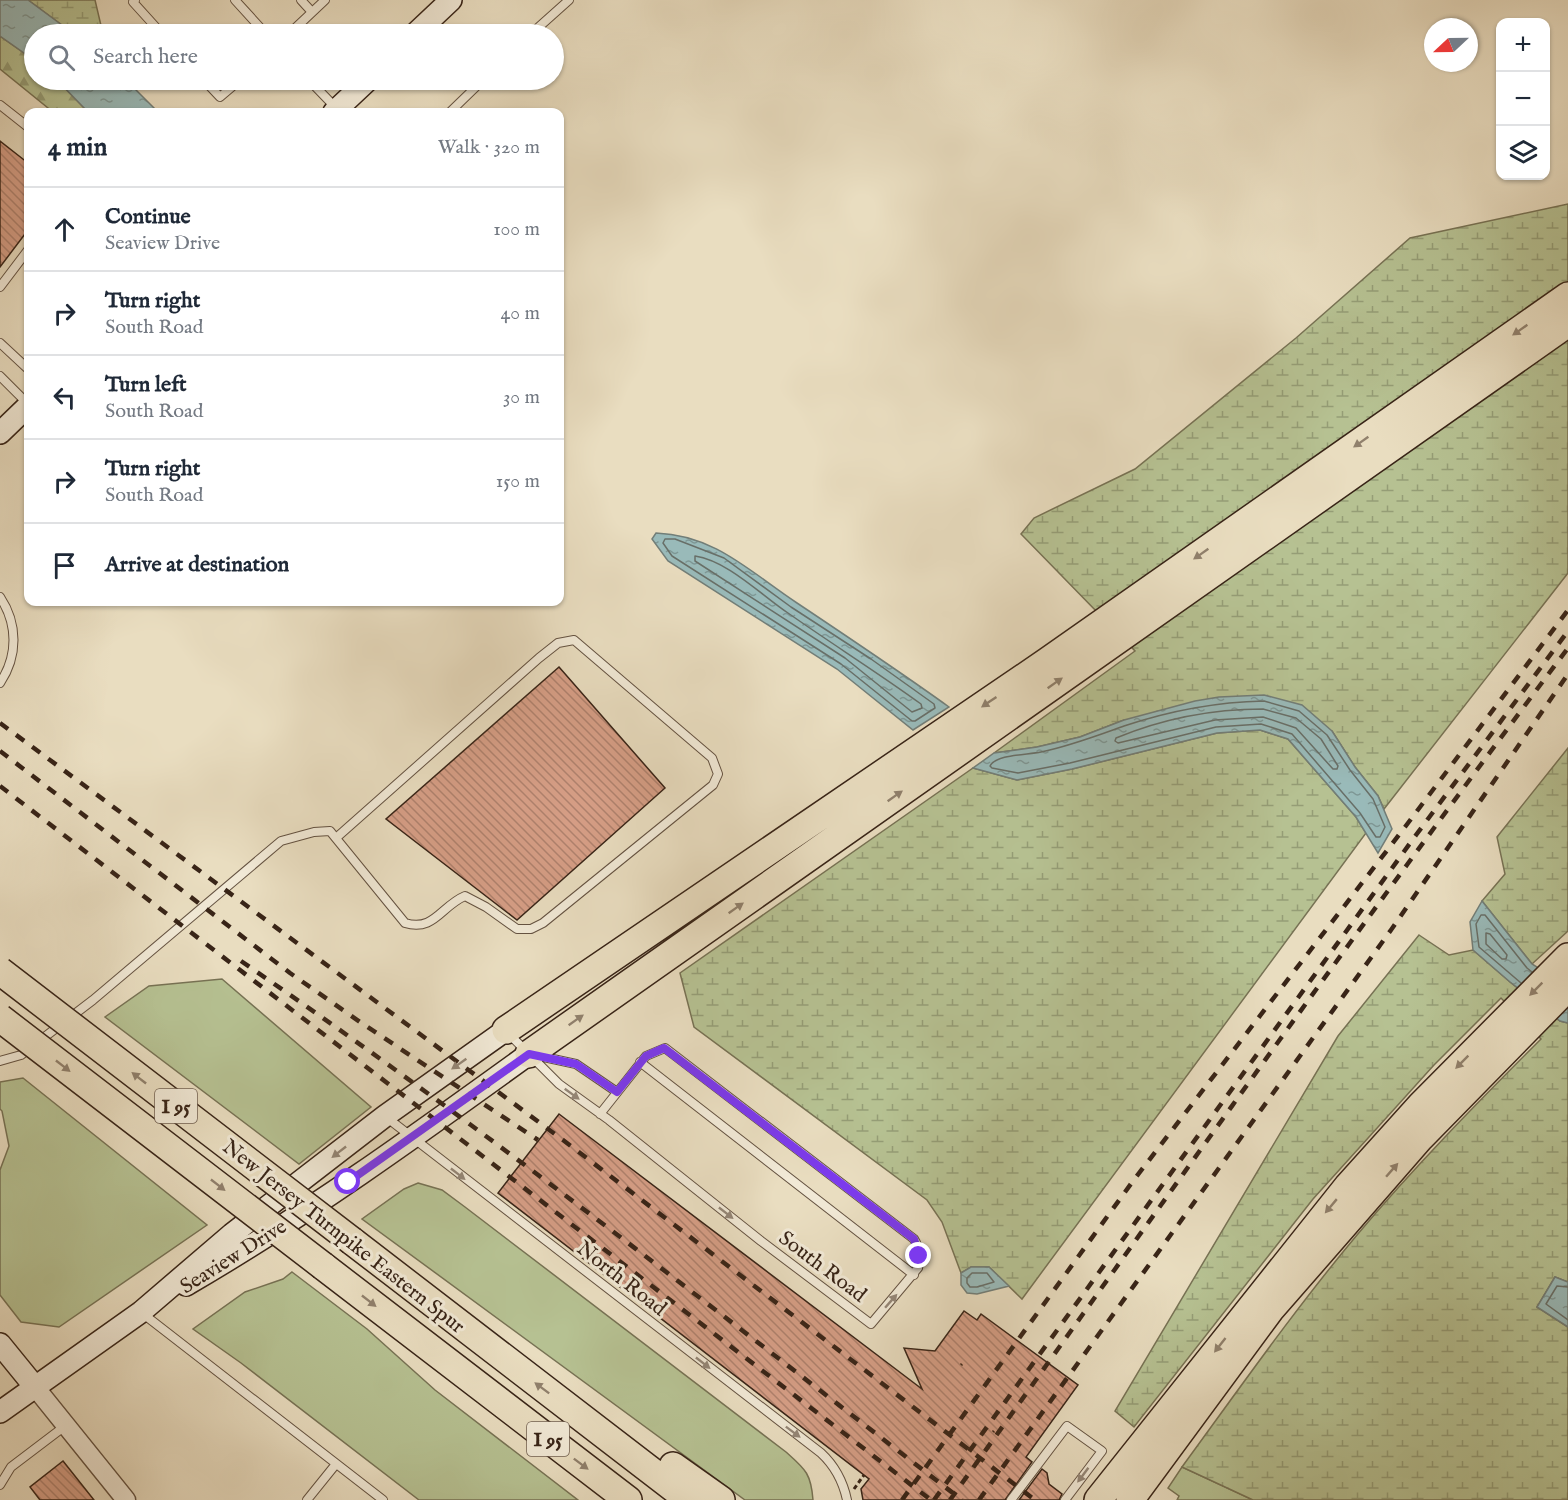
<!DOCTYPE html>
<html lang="en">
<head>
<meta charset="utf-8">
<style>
  body { margin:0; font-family:"IM FELL English",serif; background:#f2f2f3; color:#1f2937 }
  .controls { position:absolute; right:18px; top:18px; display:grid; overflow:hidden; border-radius:12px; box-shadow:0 2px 4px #0004 }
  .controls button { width:54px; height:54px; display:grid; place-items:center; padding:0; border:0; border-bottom:2px solid #e0e1e3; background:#fff; color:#1f2937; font:30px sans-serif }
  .compass { position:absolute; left:1424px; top:18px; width:54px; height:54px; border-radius:50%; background:#fff; box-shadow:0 2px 4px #0004; rotate:248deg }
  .stop { position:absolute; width:18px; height:18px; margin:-14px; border:4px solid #7c3aed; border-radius:50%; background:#fff }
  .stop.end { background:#7c3aed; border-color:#fff; box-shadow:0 2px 6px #0008 }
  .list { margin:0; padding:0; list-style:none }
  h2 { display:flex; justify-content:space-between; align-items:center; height:78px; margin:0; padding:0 24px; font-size:26px }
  h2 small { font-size:20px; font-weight:400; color:#747a83 }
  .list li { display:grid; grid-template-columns:39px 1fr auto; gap:18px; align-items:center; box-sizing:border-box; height:84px; padding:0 24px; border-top:2px solid #e0e1e3 }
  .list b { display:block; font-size:22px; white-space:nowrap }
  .list p { margin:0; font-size:20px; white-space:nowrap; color:#747a83 }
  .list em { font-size:20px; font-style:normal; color:#747a83 }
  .icon { flex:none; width:33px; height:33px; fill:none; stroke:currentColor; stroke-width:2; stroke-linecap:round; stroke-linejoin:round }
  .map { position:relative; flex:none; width:1568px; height:1500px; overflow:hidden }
  .search { position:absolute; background:#fff; box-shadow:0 2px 4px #0004; left:24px; top:24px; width:540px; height:66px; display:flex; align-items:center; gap:15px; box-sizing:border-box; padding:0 21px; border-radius:33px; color:#747a83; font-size:22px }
  .panel { position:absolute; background:#fff; box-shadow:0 2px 4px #0004; left:24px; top:108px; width:540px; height:498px; border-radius:12px }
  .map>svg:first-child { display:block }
  .grass { fill:#b6c192; stroke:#777254; stroke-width:1.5 }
  .forest { fill:url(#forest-firs); stroke:#777254; stroke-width:1.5 }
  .wetland { fill:url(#wetland-marsh); stroke:#777254; stroke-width:1.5 }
  .water { fill:url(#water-ripples); stroke:#727e78; stroke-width:1.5 }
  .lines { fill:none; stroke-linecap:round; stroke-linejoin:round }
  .shore { stroke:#686f68; stroke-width:1.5 }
  .building { fill:url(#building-back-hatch); stroke:#382417; stroke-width:1.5 }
  .service-casing { stroke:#645241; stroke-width:10 }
  .tertiary-casing { stroke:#645241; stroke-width:21 }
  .secondary-casing { stroke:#382417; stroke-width:24 }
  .motorway-casing { stroke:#382417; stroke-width:30 }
  .path { stroke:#382417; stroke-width:3; stroke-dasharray:4.5 3; stroke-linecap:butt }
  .service { stroke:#f1e9d6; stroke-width:8 }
  .tertiary { stroke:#f1e9d6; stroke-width:18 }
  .secondary { stroke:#f1e9d6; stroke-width:21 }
  .motorway { stroke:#e9ddc0; stroke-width:27 }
  .rail { stroke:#382417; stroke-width:4.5; stroke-dasharray:10 10; stroke-linecap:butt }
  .motorway-bridge-casing { stroke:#382417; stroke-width:30; stroke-linecap:butt }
  .motorway-bridge { stroke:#e9ddc0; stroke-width:27 }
  .oneway { fill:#90806c }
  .oneway2 { fill:#948676 }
  .route { stroke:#7c3aed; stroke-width:8 }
  .labels { text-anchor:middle; stroke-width:6; stroke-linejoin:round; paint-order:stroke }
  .shield { fill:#f1e9d6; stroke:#705f50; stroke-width:1.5 }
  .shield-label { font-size:20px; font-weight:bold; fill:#382417 }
  .street-label { font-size:21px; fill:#382417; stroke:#f1e9d6 }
</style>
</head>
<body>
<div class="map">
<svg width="1568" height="1500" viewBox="0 0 1568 1500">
  <defs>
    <pattern id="forest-firs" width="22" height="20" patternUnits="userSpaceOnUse" patternTransform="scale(1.5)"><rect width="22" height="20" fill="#b6c192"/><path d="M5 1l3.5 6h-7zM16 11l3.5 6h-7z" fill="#959d76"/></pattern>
    <pattern id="wetland-marsh" width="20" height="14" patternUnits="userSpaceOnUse" patternTransform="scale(1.5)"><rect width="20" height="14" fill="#b6c192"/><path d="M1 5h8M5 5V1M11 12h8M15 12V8" fill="none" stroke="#959d76"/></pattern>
    <pattern id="water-ripples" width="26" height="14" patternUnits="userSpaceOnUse" patternTransform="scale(1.5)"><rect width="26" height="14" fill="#99bab9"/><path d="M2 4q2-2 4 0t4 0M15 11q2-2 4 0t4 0" fill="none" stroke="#7e9795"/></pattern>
    <pattern id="building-back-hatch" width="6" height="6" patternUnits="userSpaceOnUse" patternTransform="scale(1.5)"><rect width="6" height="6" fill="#d69e86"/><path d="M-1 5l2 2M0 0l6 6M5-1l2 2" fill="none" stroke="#af816d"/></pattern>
  </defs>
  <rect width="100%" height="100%" fill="#e9ddc0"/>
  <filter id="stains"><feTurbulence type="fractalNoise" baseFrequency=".00333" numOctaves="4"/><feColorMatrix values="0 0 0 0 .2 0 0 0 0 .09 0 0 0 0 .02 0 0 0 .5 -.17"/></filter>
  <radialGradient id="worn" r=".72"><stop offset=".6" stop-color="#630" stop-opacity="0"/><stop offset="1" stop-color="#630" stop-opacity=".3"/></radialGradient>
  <path class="grass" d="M222 979 371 1107 299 1164 105 1017 149 986Z
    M23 1078 207 1225 59 1327 21 1322 0 1295V1170L9 1146 2 1111 0 1109V1082Z
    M418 1183 442 1190 465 1207 786 1452C805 1469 811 1473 813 1500H745L362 1219 404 1189Z
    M292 1272 367 1329 435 1390 578 1500H419L241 1363 193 1329 245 1292 283 1279Z
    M1182 1467 1253 1500H1177L1179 1496 1168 1488Z"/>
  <path class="forest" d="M0 36 34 60V80H57L88 112H53L0 69Z"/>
  <path class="wetland" d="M28 0H95L103 34H74Z
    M1568 204V573L1384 809 1378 796 1355 767 1332 731 1124 720 1080 737 1037 747 994 753 1135 651 1021 534 1034 518 1135 469 1296 338 1410 238Z
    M1260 730 1288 739 1356 817 1366 833 1022 1299 989 1267H971L961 1273 942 1222 927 1200 694 1027 680 973 973 768 1017 780 1072 769 1217 733Z
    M1568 748V931L1532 964 1482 901 1505 874 1497 837Z
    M1419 935 1449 955 1473 950 1510 982 1560 1021 1568 1023V1282L1555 1277 1537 1307 1568 1327V1500H1253L1182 1467C1239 1389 1295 1309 1357 1235 1415 1166 1478 1102 1541 1039L1501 998 1434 1065 1313 1199 1134 1427 1115 1411 1338 1036Z"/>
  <path class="water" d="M0 0H28L74 34H34V60L0 36Z
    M57 80H126L158 112H88Z
    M656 533C715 535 750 572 797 603 848 637 899 671 949 707L913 730 837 669 668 561 652 539Z
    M1264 695 1302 705 1332 731 1355 767 1378 796 1392 829 1378 853 1356 817 1288 739 1260 730 1217 733 1072 769 1017 780 973 768 994 753 1037 747 1080 737 1124 720 1195 701 1219 697Z
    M1482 901 1532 964 1568 987V1023L1560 1021 1510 982 1473 950 1470 922Z
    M971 1267H989L1009 1286 977 1294 967 1293 961 1285V1273Z
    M1555 1277 1568 1282V1327L1537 1307Z"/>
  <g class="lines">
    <path class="shore" d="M665 539H675L724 558 791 607 871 659 934 704 935 708 915 721H912L841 664 672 556 663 543Z
      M695 556C728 561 761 595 788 613 832 644 877 672 921 704L922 708 912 712 845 658 695 561Z
      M1264 701 1299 711 1327 735 1350 770 1373 799 1385 827 1380 837H1376L1360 813 1292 734 1261 724 1216 727 1070 763 1018 773 992 768 990 766C996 754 1027 755 1041 752 1070 746 1096 736 1124 726 1169 711 1216 702 1264 701Z
      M1263 709 1296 718 1321 739 1338 766 1337 769H1333L1296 728 1263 717 1215 720 1118 743 1115 741 1116 738C1162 719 1213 709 1263 709Z
      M1486 933 1490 934 1507 955 1506 959H1502L1486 944Z
      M1521 983 1479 947 1476 924 1481 915H1485L1527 968 1532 972
      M972 1273H987L994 1282 977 1287H970L967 1283V1278Z
      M1568 1287 1557 1286 1546 1304 1568 1320"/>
  </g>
  <path class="building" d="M0 141 28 163V230L0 267Z
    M559 667 665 788 517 920 386 819Z
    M559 1114 922 1389 904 1348 935 1351 964 1311 977 1320 981 1314 1078 1385 1026 1457 1032 1462 1005 1500H863L861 1489 869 1479 498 1193Z
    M63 1461 94 1500H40L30 1487Z
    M1042 1469 1047 1473 1049 1484 1062 1494 1059 1500H1019Z"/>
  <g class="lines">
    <g class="service-casing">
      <path id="service" d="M135 0 133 2 162 34
        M235 0 266 34
        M301 0 312 12
        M289 34 325 0
        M531 34 569 0
        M204 80 220 97 240 80
        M309 80 337 109
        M0 105 28 127
        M450 112 483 80
        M0 287 28 250
        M0 343 28 369
        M0 376 28 404
        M0 597C18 624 18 656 0 683
        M509 1034 559 1084 609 1120 761 1241 871 1324 918 1268C921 1258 919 1247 914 1239L665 1048 646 1056 600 1114
        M539 1056 576 1064 617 1092
        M0 1061 21 1055 93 1000 281 841 314 832 330 831 405 923C434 932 441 906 465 896L486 907 517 929H531L543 923 713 785 718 774 712 758 574 640 558 643 539 658 336 838
        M640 1062 914 1275
        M386 1117 821 1453C835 1466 843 1481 847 1500
        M142 1313 383 1500
        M0 1485 11 1467 65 1426
        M307 1500 336 1464
        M1011 1500 1067 1426 1102 1451 1065 1500"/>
    </g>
    <g class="tertiary-casing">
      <path id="tertiary" d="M35 1387 126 1500"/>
    </g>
    <g class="secondary-casing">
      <path id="secondary" d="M415 34 451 0
        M334 112 368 80
        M0 433 28 406
        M186 1285C305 1216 417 1135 529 1054
        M0 1344 35 1387
        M0 1412 141 1312 232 1234 385 1116 506 1030"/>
    </g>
    <g class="motorway-casing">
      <path id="motorway" d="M506 1030 1048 661 1568 296
        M529 1054 1568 323
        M352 1241 689 1500
        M323 1266 628 1500
        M673 1466 721 1500
        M1098 1500 1348 1186 1421 1105 1568 957
        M1130 1500 1270 1310 1420 1138 1568 987"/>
    </g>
    <path class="path" d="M961 1365 962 1364
      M993 1432 994 1431
      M854 1489 864 1475"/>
    <use href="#service" class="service"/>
    <use href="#tertiary" class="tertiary"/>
    <use href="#secondary" class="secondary"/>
    <use href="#motorway" class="motorway"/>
    <path class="rail" d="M0 723 563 1140 1035 1500
      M0 751 290 973 360 1022 538 1140
      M0 786 931 1500
      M241 961C489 1131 724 1317 962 1500
      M902 1500 1133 1181 1405 827 1568 610
      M934 1500 1416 835 1568 631
      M950 1500C1154 1215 1357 928 1568 648
      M979 1500 1391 930 1568 674"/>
    <g class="motorway-bridge-casing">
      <path id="motorway-bridge" d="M0 971 352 1241
        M0 1018 323 1266"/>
    </g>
    <use href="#motorway-bridge" class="motorway-bridge"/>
  </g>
  <defs><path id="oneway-solid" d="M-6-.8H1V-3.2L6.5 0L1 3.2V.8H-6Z" transform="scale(1.5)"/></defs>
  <g class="oneway">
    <use href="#oneway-solid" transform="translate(1520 330) rotate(145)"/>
    <use href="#oneway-solid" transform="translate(1361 442) rotate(145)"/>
    <use href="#oneway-solid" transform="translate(1201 554) rotate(145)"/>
    <use href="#oneway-solid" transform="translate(1055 683) rotate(-35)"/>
    <use href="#oneway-solid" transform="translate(989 702) rotate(146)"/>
    <use href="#oneway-solid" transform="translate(895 796) rotate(-35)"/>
    <use href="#oneway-solid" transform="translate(736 908) rotate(-35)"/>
    <use href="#oneway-solid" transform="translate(1536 989) rotate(135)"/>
    <use href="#oneway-solid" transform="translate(576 1020) rotate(-35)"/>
    <use href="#oneway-solid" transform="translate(1462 1062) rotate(135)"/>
    <use href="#oneway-solid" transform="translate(63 1066) rotate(38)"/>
    <use href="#oneway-solid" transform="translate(139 1078) rotate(-142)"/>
    <use href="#oneway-solid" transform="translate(1392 1170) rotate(-49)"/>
    <use href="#oneway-solid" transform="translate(218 1185) rotate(38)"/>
    <use href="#oneway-solid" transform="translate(1331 1206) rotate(130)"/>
    <use href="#oneway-solid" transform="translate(369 1301) rotate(38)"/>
    <use href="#oneway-solid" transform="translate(1220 1345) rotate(128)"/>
    <use href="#oneway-solid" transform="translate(542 1388) rotate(-143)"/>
    <use href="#oneway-solid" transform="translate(581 1464) rotate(37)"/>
  </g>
  <g class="oneway2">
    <use href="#oneway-solid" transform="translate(459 1064) rotate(145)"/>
    <use href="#oneway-solid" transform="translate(572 1094) rotate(36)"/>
    <use href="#oneway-solid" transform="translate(339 1152) rotate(142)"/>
    <use href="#oneway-solid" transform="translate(458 1174) rotate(38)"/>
    <use href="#oneway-solid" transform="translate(726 1213) rotate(38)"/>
    <use href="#oneway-solid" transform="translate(891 1301) rotate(-49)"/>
    <use href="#oneway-solid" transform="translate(703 1363) rotate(38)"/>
    <use href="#oneway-solid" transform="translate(793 1432) rotate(37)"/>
    <use href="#oneway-solid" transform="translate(1083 1475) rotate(127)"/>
  </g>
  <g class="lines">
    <path class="route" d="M348 1182 529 1054 576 1064 617 1092 646 1056 664 1048 914 1239 919 1256"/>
  </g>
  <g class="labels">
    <g class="shield">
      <rect x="155" y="1089" width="42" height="34" rx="4.5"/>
      <rect x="527" y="1422" width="42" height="34" rx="4.5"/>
    </g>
    <g class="shield-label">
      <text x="176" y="1113">I 95</text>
      <text x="548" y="1446">I 95</text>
    </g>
    <g class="street-label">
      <text transform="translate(344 1236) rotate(38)" y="7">New Jersey Turnpike Eastern Spur</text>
      <text transform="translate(233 1256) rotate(-32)" y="7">Seaview Drive</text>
      <text transform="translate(823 1266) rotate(37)" y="7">South Road</text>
      <text transform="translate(622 1278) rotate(38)" y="7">North Road</text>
    </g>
  </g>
  <rect width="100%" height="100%" filter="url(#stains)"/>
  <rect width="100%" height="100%" fill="url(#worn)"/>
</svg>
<div class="controls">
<button>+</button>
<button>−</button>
<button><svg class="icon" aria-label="layers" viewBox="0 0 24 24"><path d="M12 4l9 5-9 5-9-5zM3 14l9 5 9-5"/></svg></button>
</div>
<svg class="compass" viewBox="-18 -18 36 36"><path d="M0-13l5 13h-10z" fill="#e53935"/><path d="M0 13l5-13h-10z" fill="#747a83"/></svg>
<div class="stop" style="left:348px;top:1182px"></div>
<div class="stop end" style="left:919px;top:1256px"></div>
<div class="search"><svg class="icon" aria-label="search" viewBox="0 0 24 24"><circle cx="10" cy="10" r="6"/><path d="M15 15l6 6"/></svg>Search here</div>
<section class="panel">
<h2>4 min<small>Walk · 320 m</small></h2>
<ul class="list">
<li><svg class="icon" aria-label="ahead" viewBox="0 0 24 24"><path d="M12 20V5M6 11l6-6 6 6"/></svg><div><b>Continue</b><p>Seaview Drive</p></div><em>100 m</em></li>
<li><svg class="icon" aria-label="right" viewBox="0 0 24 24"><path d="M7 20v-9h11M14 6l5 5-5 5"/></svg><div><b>Turn right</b><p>South Road</p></div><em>40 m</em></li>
<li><svg class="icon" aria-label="left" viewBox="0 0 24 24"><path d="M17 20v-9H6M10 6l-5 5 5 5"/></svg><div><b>Turn left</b><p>South Road</p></div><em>30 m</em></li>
<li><svg class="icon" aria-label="right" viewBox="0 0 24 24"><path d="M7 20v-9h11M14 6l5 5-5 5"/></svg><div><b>Turn right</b><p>South Road</p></div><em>150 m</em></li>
<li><svg class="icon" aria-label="arrive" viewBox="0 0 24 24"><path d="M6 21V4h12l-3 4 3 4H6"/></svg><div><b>Arrive at destination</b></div></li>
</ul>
</section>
</div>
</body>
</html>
